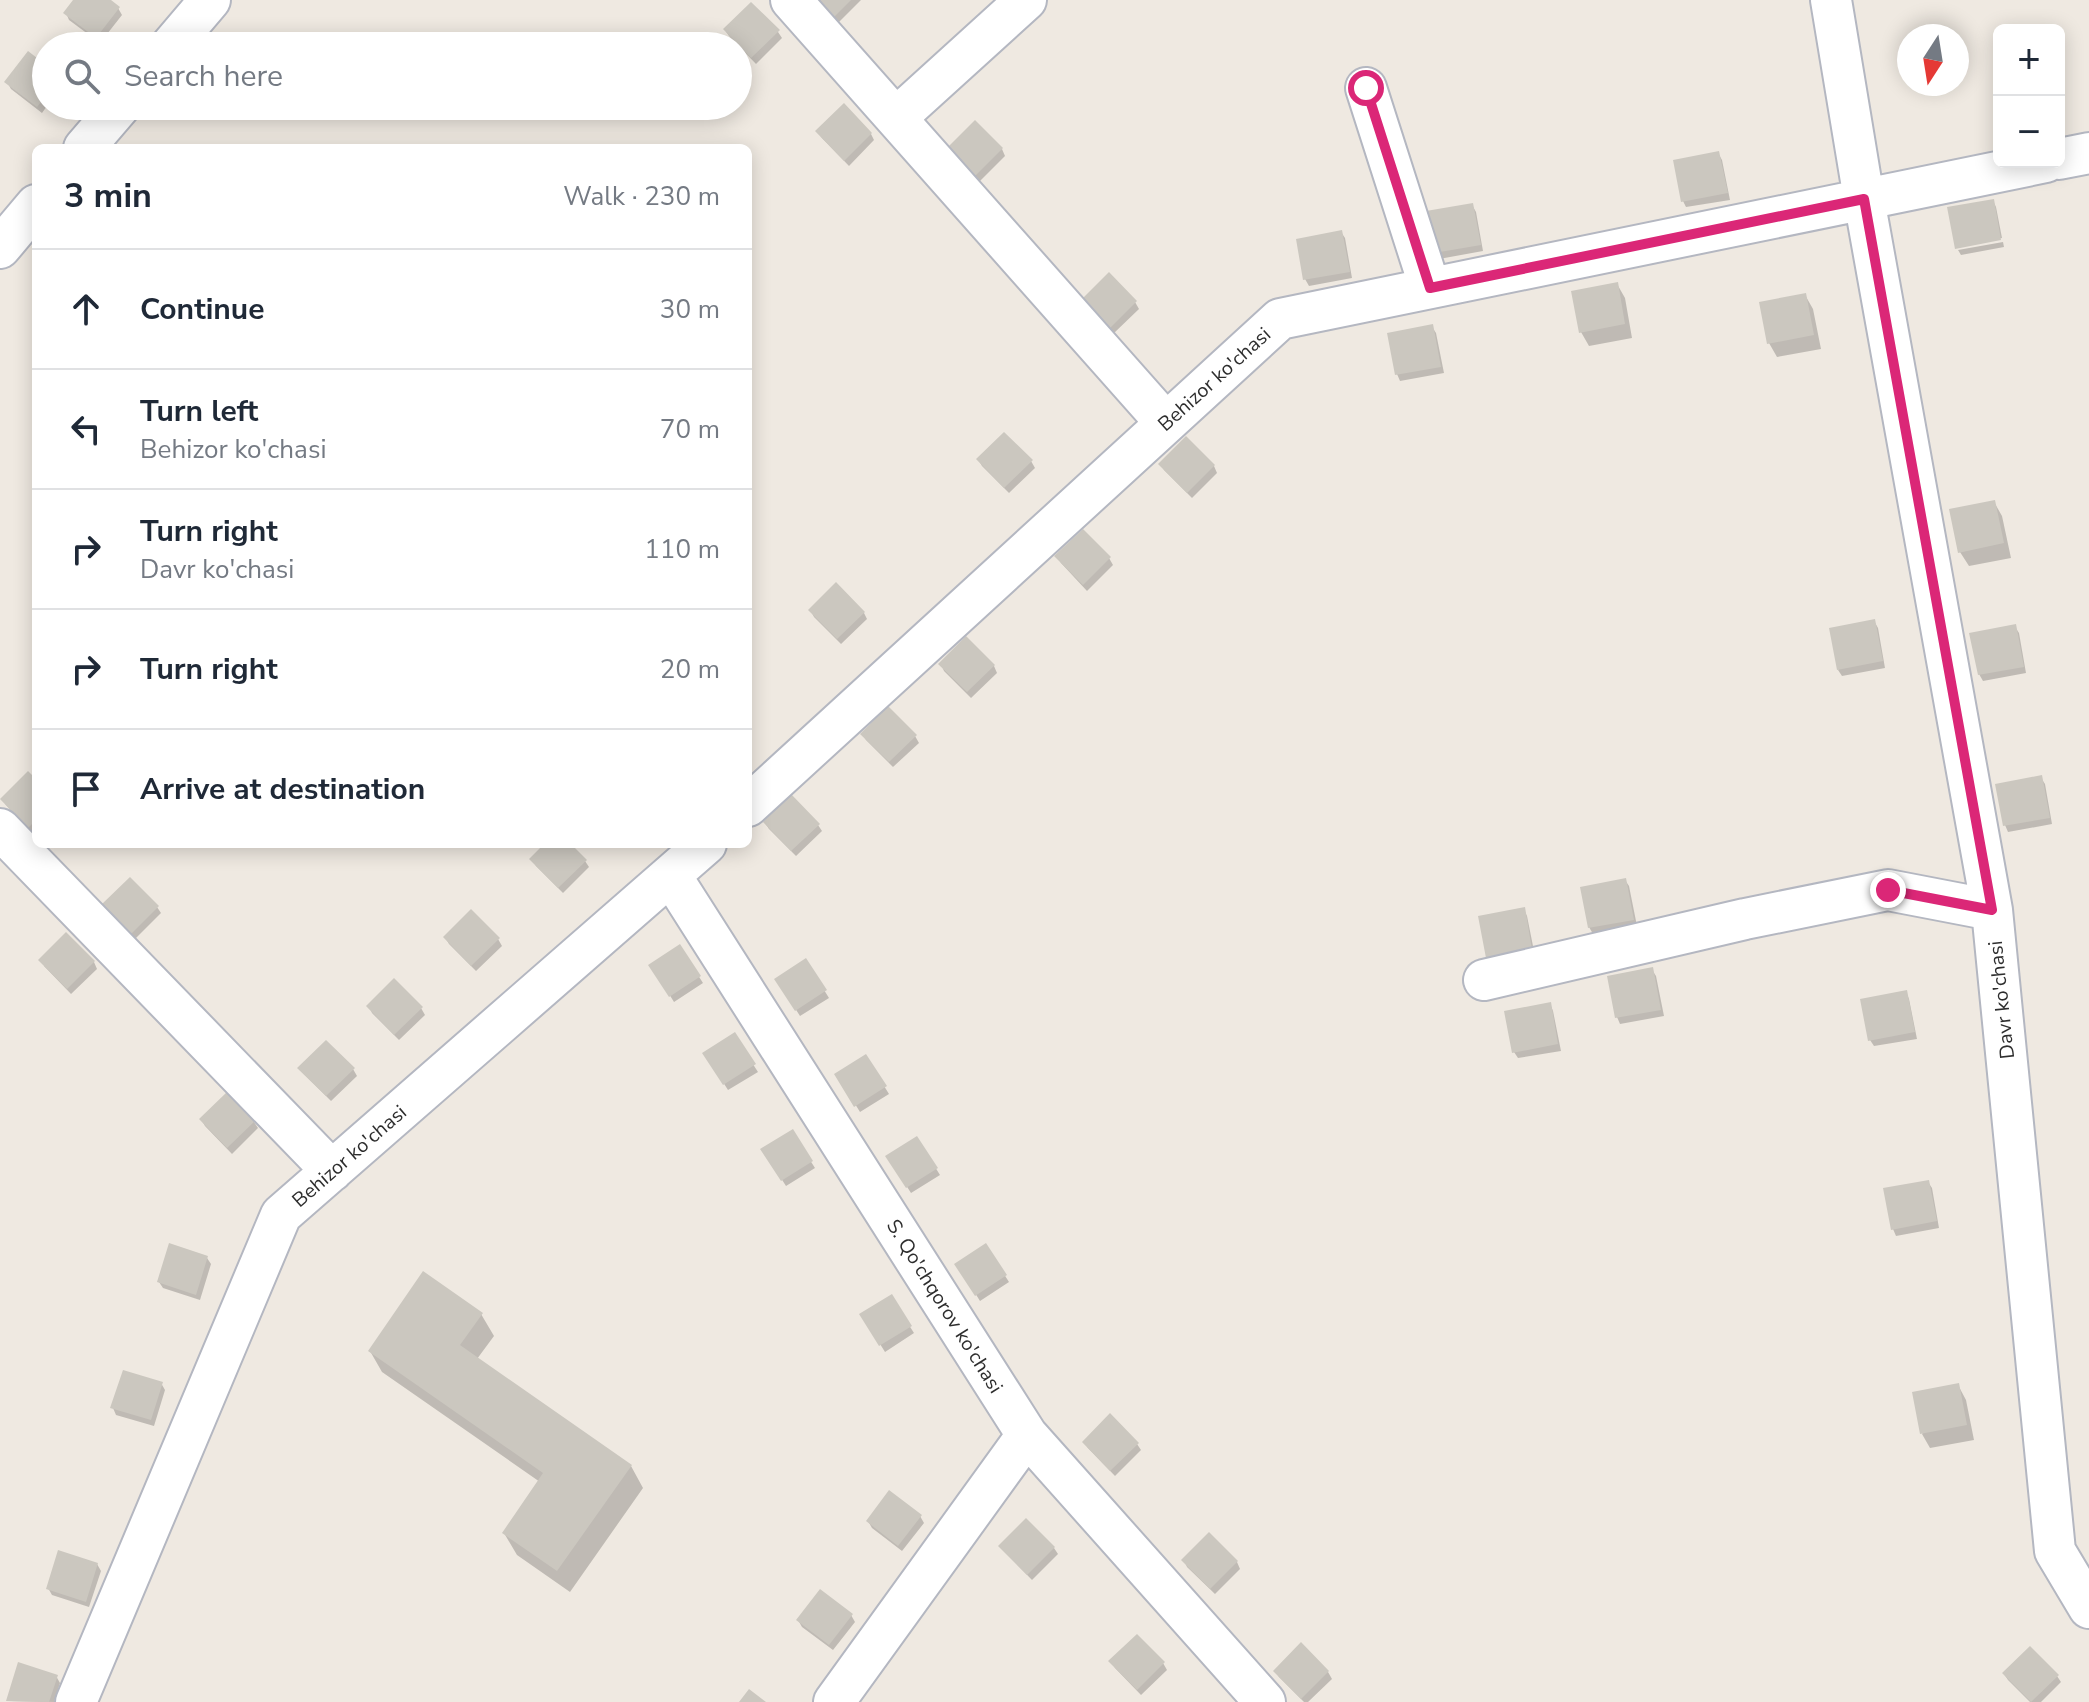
<!DOCTYPE html>
<html lang="en">
<head>
<meta charset="utf-8">
<style>
  body { margin:0; font-family:"Nunito Sans",sans-serif; background:#f2f2f3; color:#1f2937 }
  .controls { position:absolute; right:24px; top:24px; display:grid; overflow:hidden; border-radius:12px; box-shadow:0 4px 20px #0003 }
  .controls button { width:72px; height:72px; display:grid; place-items:center; padding:0; border:0; border-bottom:2px solid #e0e1e3; background:#fff; color:#1f2937; font:40px sans-serif }
  .compass { position:absolute; left:1897px; top:24px; width:72px; height:72px; border-radius:50%; background:#fff; box-shadow:0 4px 20px #0003; rotate:192deg }
  .stop { position:absolute; width:24px; height:24px; margin:-18px; border:6px solid #db2777; border-radius:50%; background:#fff }
  .stop.end { background:#db2777; border-color:#fff; box-shadow:0 2px 8px #0008 }
  .list { margin:0; padding:0; list-style:none }
  h2 { display:flex; justify-content:space-between; align-items:center; height:104px; margin:0; padding:0 32px; font-size:34px }
  h2 small { font-size:26px; font-weight:400; color:#747a83 }
  .list li { display:grid; grid-template-columns:52px 1fr auto; gap:24px; align-items:center; box-sizing:border-box; height:120px; padding:0 32px; border-top:2px solid #e0e1e3 }
  .list b { display:block; font-size:30px; white-space:nowrap }
  .list p { margin:0; font-size:26px; white-space:nowrap; color:#747a83 }
  .list em { font-size:26px; font-style:normal; color:#747a83 }
  .icon { flex:none; width:44px; height:44px; fill:none; stroke:currentColor; stroke-width:2; stroke-linecap:round; stroke-linejoin:round }
  .map { position:relative; flex:none; width:2089px; height:1702px; overflow:hidden }
  .search { position:absolute; background:#fff; box-shadow:0 4px 20px #0003; left:32px; top:32px; width:720px; height:88px; display:flex; align-items:center; gap:20px; box-sizing:border-box; padding:0 28px; border-radius:44px; color:#747a83; font-size:30px }
  .panel { position:absolute; background:#fff; box-shadow:0 4px 20px #0003; left:32px; top:144px; width:720px; height:704px; border-radius:12px }
  .map>svg:first-child { display:block }
  .shadow { fill:#0003 }
  .building { fill:#cbc7bf }
  .lines { fill:none; stroke-linecap:round; stroke-linejoin:round }
  .street-casing { stroke:#b4b7c1; stroke-width:44 }
  .street { stroke:#fff; stroke-width:40 }
  .route { stroke:#db2777; stroke-width:10 }
  .labels { text-anchor:middle; stroke-width:6; stroke-linejoin:round; paint-order:stroke }
  .street-label { font-size:20px; fill:#2e2e2e; stroke:#fff }
</style>
</head>
<body>
<div class="map">
<svg width="2089" height="1702" viewBox="0 0 2089 1702">
  <rect width="100%" height="100%" fill="#efe9e1"/>
  <path class="shadow" d="M75 0H108L118 8 122 15 100 43 69 20 66 13Z
    M818 0H861L839 22Z
    M751 5 778 32 782 38 756 64 729 36 725 30Z
    M46 67 47 106 42 113 11 89 7 82Z
    M818 132 871 134 874 140 849 166 822 138Z
    M1002 149 1005 156 980 181 953 155Z
    M1718 153 1722 160 1730 200 1686 207 1683 201Z
    M1993 201 1996 207 2002 238 1957 247Z
    M1472 205 1476 212 1483 251 1439 259 1436 253Z
    M1341 232 1345 238 1352 278 1309 286 1305 279Z
    M2003 242 2004 247 1961 255 1958 250Z
    M1617 284 1625 298 1632 338 1589 346 1581 332Z
    M1805 295 1813 309 1821 349 1777 357 1769 343Z
    M1135 302 1139 309 1113 334 1087 307Z
    M1432 327 1436 333 1444 373 1400 381 1397 374Z
    M978 459 1031 461 1035 468 1009 493 982 466Z
    M1161 464 1214 466 1217 473 1192 498 1164 470Z
    M1994 502 2002 516 2011 558 1969 566 1960 552Z
    M1057 556 1109 558 1113 565 1087 591 1061 563Z
    M811 611 864 613 867 619 841 644 814 617Z
    M1874 621 1878 628 1885 668 1842 676 1838 670Z
    M2015 627 2019 633 2026 673 1983 681 1979 674Z
    M966 639 994 666 997 673 971 698 944 671 941 664Z
    M862 734 915 736 919 743 893 767 866 740Z
    M2041 778 2045 784 2052 824 2008 832 2005 825Z
    M36 782V830L33 833 6 805 2 799Z
    M765 823 818 825 822 831 796 856 769 829Z
    M547 844H568L585 861 589 867 563 893 536 866 532 859Z
    M1625 880 1629 886 1637 926 1593 934 1589 927Z
    M104 905 157 907 161 913 135 939 108 911Z
    M1524 910 1527 916 1535 956 1491 964 1487 957Z
    M445 937 498 939 502 946 476 971 449 944Z
    M680 947 703 983 674 1002 651 965Z
    M806 961 829 998 800 1016 777 980Z
    M94 962 97 969 71 994 44 966Z
    M1652 970 1656 976 1664 1016 1620 1024 1617 1017Z
    M1906 992 1909 999 1917 1039 1874 1046 1870 1040Z
    M1550 1004 1553 1011 1561 1051 1518 1058 1514 1052Z
    M369 1006 421 1008 425 1015 399 1040 372 1013Z
    M734 1035 758 1072 728 1090 705 1054Z
    M866 1057 889 1094 860 1112 837 1075Z
    M353 1069 357 1076 331 1101 304 1074Z
    M201 1119 254 1122 258 1128 232 1154 205 1126Z
    M792 1132 815 1168 786 1186 763 1150Z
    M917 1138 940 1175 911 1193 888 1157Z
    M1928 1182 1932 1188 1939 1228 1896 1236 1893 1229Z
    M986 1246 1009 1282 980 1301 957 1264Z
    M207 1258 211 1264 200 1300 163 1288 159 1282Z
    M891 1297 914 1333 885 1352 862 1315Z
    M481 1314 494 1336 477 1359 631 1466 643 1488 570 1592 517 1555 504 1533 540 1482 382 1372 370 1351Z
    M161 1383 165 1390 154 1426 116 1415 113 1408Z
    M1958 1385 1966 1400 1974 1440 1930 1448 1922 1434Z
    M1084 1442 1137 1444 1141 1450 1115 1476 1088 1448Z
    M920 1516 924 1523 902 1551 872 1528 868 1521Z
    M1054 1548 1058 1554 1032 1580 1005 1552Z
    M1184 1560 1237 1562 1240 1569 1215 1594 1187 1567Z
    M97 1564 101 1571 89 1607 52 1595 48 1588Z
    M851 1615 855 1622 833 1650 802 1627 798 1620Z
    M1301 1645 1328 1672 1332 1679 1308 1702H1304L1279 1677 1275 1671Z
    M1111 1661 1163 1663 1167 1670 1141 1695 1115 1668Z
    M2004 1674 2057 1676 2061 1682 2041 1702H2030L2008 1680Z
    M56 1676 60 1683 54 1702 8 1701Z"/>
  <path class="building" d="M73 0H111L120 7 96 38 63 13Z
    M818 0H851L834 17Z
    M751 2 780 30 751 58 723 29Z
    M28 51 46 65V96L37 107 4 82Z
    M844 103 872 133 844 161 815 131Z
    M975 120 1003 148 975 176 947 148Z
    M1719 151 1728 193 1681 202 1673 160Z
    M1994 199 2001 240 1955 249 1947 207Z
    M1473 203 1481 245 1434 253 1426 211Z
    M1342 230 1350 272 1303 280 1296 239Z
    M1109 272 1137 301 1109 329 1081 300Z
    M1618 282 1625 324 1579 333 1571 291Z
    M1806 293 1814 335 1767 344 1759 302Z
    M1433 324 1441 367 1395 375 1387 333Z
    M1004 432 1033 460 1004 488 976 459Z
    M1186 436 1215 465 1187 493 1158 464Z
    M1995 500 2004 543 1958 553 1949 509Z
    M1083 529 1111 557 1083 585 1054 556Z
    M836 582 865 612 837 639 808 610Z
    M1875 619 1883 661 1837 670 1829 628Z
    M2016 624 2024 667 1978 675 1969 633Z
    M966 636 995 665 967 692 938 664Z
    M888 706 917 735 889 762 860 734Z
    M28 771 36 779V820L28 828 0 799Z
    M2042 775 2050 818 2003 826 1995 784Z
    M791 794 820 824 791 851 763 822Z
    M544 844H571L587 860 558 888 529 859Z
    M130 877 159 906 131 934 102 904Z
    M1626 878 1634 920 1588 928 1580 887Z
    M1525 907 1532 950 1486 958 1478 916Z
    M471 909 500 938 471 966 443 937Z
    M66 932 95 961 67 989 38 960Z
    M680 944 701 976 669 997 648 965Z
    M806 958 827 990 795 1011 774 979Z
    M1653 967 1661 1010 1615 1018 1607 976Z
    M394 978 423 1007 394 1035 366 1006Z
    M1907 990 1915 1032 1868 1041 1860 999Z
    M1551 1002 1558 1044 1512 1053 1504 1011Z
    M735 1032 756 1064 723 1085 702 1053Z
    M326 1040 355 1068 326 1096 297 1068Z
    M866 1054 887 1086 854 1107 834 1074Z
    M227 1092 256 1120 227 1148 199 1119Z
    M793 1129 813 1161 781 1181 760 1149Z
    M917 1136 938 1168 906 1188 885 1156Z
    M1929 1180 1937 1221 1891 1230 1883 1188Z
    M169 1243 208 1256 196 1295 157 1282Z
    M986 1243 1007 1275 975 1296 954 1264Z
    M423 1271 483 1313 460 1345 632 1465 557 1571 502 1533 543 1473 368 1351Z
    M892 1294 912 1326 879 1346 859 1314Z
    M123 1370 163 1382 151 1420 110 1408Z
    M1959 1383 1967 1425 1920 1434 1912 1392Z
    M1110 1413 1139 1443 1110 1471 1082 1442Z
    M889 1490 922 1515 898 1546 866 1521Z
    M1026 1518 1055 1547 1027 1575 998 1546Z
    M1209 1532 1238 1561 1210 1589 1181 1560Z
    M58 1550 98 1563 86 1602 46 1589Z
    M820 1589 853 1614 829 1645 796 1620Z
    M1137 1634 1165 1662 1137 1690 1108 1661Z
    M1301 1642 1329 1671 1301 1699 1273 1671Z
    M2030 1646 2059 1675 2031 1702 2002 1673Z
    M18 1662 58 1675 49 1702 6 1701Z
    M749 1689 766 1702H739Z"/>
  <g class="lines">
    <g class="street-casing">
      <path id="street" d="M791 0 1166 423
        M1831 0 1864 199 1992 910 2055 1551 2089 1608
        M171 46 210 0
        M1366 88 1430 288
        M896 118 1026 0
        M84 148 120 106
        M2059 159 2089 153
        M0 248 36 205
        M748 806 1280 319 2046 162
        M0 829 332 1171
        M671 876 1027 1435 1265 1702
        M1484 980 1745 919 1888 890 1992 910
        M76 1702 281 1215 706 844
        M834 1702 1027 1435"/>
    </g>
    <use href="#street" class="street"/>
  </g>
  <g class="lines">
    <path class="route" d="M1366 88 1430 288 1864 199 1992 910 1888 890"/>
  </g>
  <g class="labels">
    <g class="street-label">
      <text transform="translate(1214 379) rotate(-42)" y="7">Behizor ko'chasi</text>
      <text transform="translate(2001 1000) rotate(-96)" y="7">Davr ko'chasi</text>
      <text transform="translate(349 1156) rotate(-41)" y="7">Behizor ko'chasi</text>
      <text transform="translate(945 1306) rotate(58)" y="7">S. Qo'chqorov ko'chasi</text>
    </g>
  </g>
</svg>
<div class="controls">
<button>+</button>
<button>−</button>
</div>
<svg class="compass" viewBox="-18 -18 36 36"><path d="M0-13l5 13h-10z" fill="#e53935"/><path d="M0 13l5-13h-10z" fill="#747a83"/></svg>
<div class="stop" style="left:1366px;top:88px"></div>
<div class="stop end" style="left:1888px;top:890px"></div>
<div class="search"><svg class="icon" aria-label="search" viewBox="0 0 24 24"><circle cx="10" cy="10" r="6"/><path d="M15 15l6 6"/></svg>Search here</div>
<section class="panel">
<h2>3 min<small>Walk · 230 m</small></h2>
<ul class="list">
<li><svg class="icon" aria-label="ahead" viewBox="0 0 24 24"><path d="M12 20V5M6 11l6-6 6 6"/></svg><div><b>Continue</b></div><em>30 m</em></li>
<li><svg class="icon" aria-label="left" viewBox="0 0 24 24"><path d="M17 20v-9H6M10 6l-5 5 5 5"/></svg><div><b>Turn left</b><p>Behizor ko'chasi</p></div><em>70 m</em></li>
<li><svg class="icon" aria-label="right" viewBox="0 0 24 24"><path d="M7 20v-9h11M14 6l5 5-5 5"/></svg><div><b>Turn right</b><p>Davr ko'chasi</p></div><em>110 m</em></li>
<li><svg class="icon" aria-label="right" viewBox="0 0 24 24"><path d="M7 20v-9h11M14 6l5 5-5 5"/></svg><div><b>Turn right</b></div><em>20 m</em></li>
<li><svg class="icon" aria-label="arrive" viewBox="0 0 24 24"><path d="M6 21V4h12l-3 4 3 4H6"/></svg><div><b>Arrive at destination</b></div></li>
</ul>
</section>
</div>
</body>
</html>
